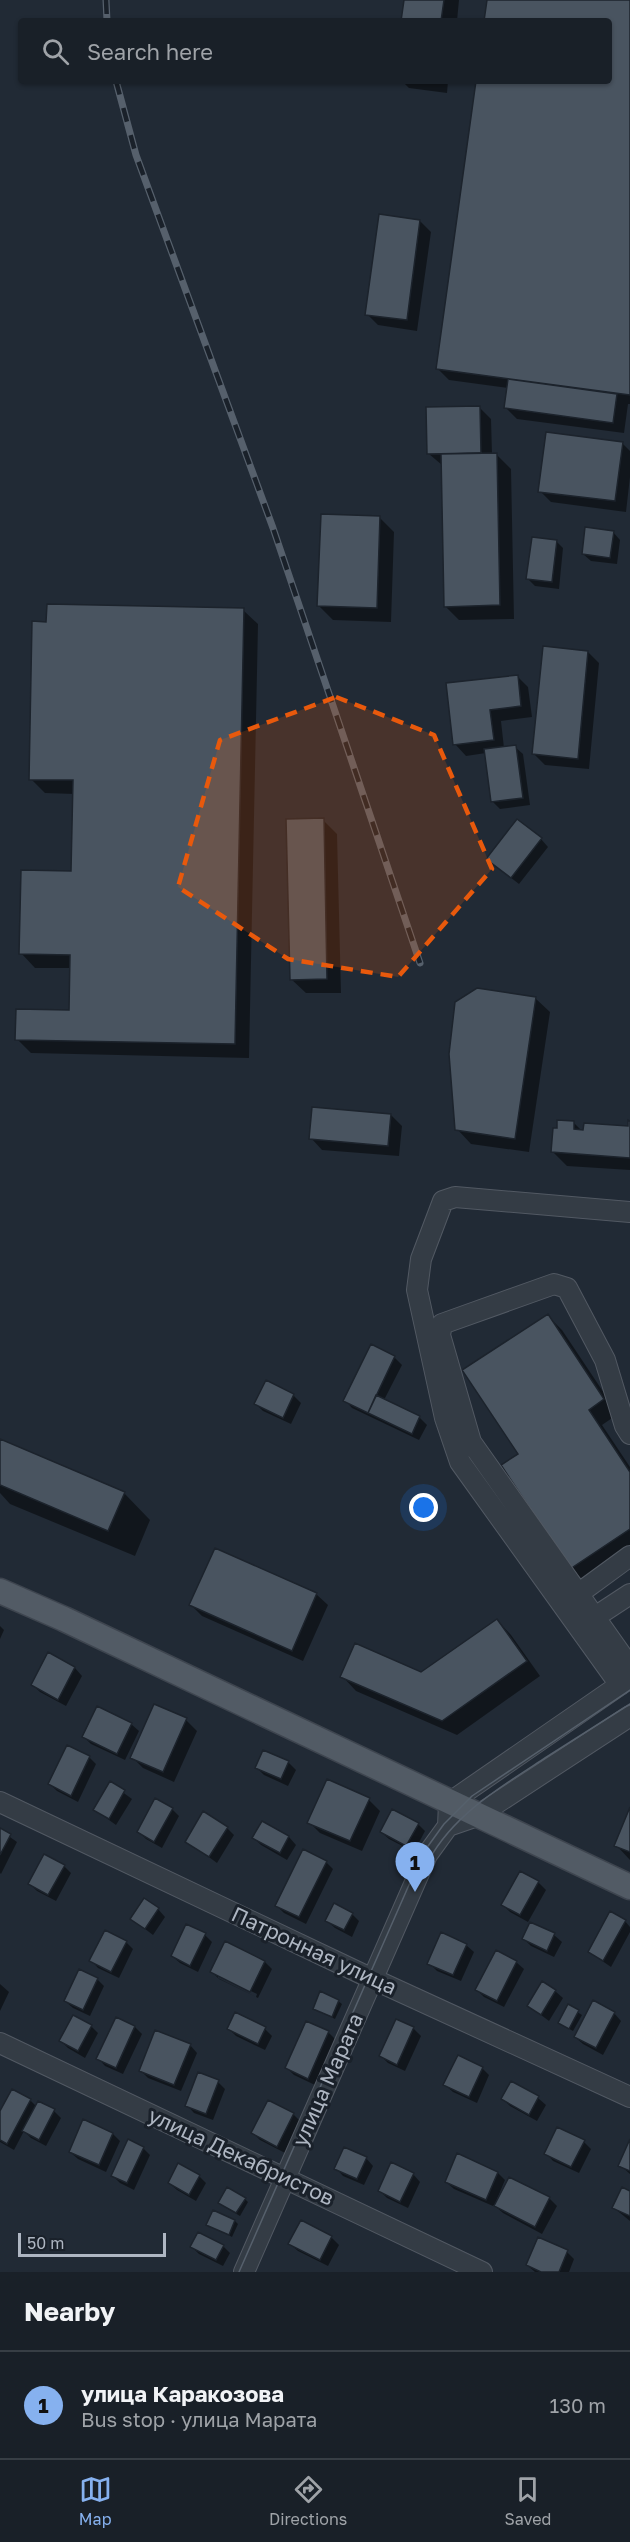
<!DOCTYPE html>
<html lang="en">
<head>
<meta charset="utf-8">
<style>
  body { margin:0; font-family:"Golos Text",sans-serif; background:#222830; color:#f1f3f6 }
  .scale { position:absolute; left:18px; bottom:15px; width:148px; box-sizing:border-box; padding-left:6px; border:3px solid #aeb6c2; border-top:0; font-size:16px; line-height:21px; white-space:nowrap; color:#aeb6c2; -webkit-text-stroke:4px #1a212a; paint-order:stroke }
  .you { position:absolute; left:424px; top:1508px; width:21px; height:21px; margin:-15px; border:4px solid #fff; border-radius:50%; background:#1a73e8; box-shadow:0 0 0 9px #1a73e833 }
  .badge { display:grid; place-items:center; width:39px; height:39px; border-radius:50%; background:#86b1ef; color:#111; font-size:20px; font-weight:700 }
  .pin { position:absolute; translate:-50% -50px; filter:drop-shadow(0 2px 3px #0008) }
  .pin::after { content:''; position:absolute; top:32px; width:21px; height:18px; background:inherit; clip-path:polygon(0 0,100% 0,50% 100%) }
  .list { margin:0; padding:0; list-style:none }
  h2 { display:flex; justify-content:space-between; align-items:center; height:78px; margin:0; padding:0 24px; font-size:26px }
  h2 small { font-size:20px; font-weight:400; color:#9fa3a8 }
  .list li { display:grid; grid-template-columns:39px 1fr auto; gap:18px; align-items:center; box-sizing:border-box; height:108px; padding:0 24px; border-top:2px solid #373e45 }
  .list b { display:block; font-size:22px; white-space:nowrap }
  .list p { margin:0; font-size:20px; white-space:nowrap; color:#9fa3a8 }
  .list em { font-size:20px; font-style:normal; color:#9fa3a8 }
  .icon { flex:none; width:33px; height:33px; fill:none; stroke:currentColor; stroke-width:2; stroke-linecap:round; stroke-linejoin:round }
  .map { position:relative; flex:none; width:630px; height:2272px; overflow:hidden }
  .search { position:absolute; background:#192028; box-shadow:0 2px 4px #0004; left:18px; right:18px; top:18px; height:66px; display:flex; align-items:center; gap:15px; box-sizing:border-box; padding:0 21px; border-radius:6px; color:#9fa3a8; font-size:22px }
  .sheet { height:186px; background:#192028 }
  nav { display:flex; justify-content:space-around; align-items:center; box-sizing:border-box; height:84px; border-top:2px solid #373e45; background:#192028; font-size:16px; color:#9fa3a8 }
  nav a { display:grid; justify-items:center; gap:3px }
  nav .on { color:#86b1ef }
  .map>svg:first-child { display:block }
  .shadow { fill:#0007; fill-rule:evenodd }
  .building { fill:#495460; stroke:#1c232c; stroke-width:1.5 }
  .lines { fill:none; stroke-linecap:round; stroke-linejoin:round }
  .minor-casing { stroke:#525963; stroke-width:22 }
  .major-casing { stroke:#3e454f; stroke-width:27 }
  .minor { stroke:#343c45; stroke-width:20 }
  .major { stroke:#525b65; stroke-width:24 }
  .tram { stroke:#56606c; stroke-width:1.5 }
  .rail-casing { stroke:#56606c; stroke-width:7 }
  .rail { stroke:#1a212a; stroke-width:4.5; stroke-dasharray:14; stroke-linecap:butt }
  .marked { fill:#e8590c; fill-opacity:0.2; stroke:#e8590c; stroke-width:4.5; stroke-dasharray:12 8; stroke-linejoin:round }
  .labels { text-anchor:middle; stroke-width:6; stroke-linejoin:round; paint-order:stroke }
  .street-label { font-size:21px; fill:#aeb6c2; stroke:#1a212a }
</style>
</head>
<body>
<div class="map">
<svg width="630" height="2272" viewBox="0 0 630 2272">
  <rect width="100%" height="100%" fill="#212a35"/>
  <path class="shadow" d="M405 0H459L457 21H402Z
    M488 0H630V404H628L624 433 517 419 506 408 508 388 449 380 438 369 477 81H609V21H485Z
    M402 81H448L447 93 409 88Z
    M420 221 431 232 417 331 378 325 367 314Z
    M480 408 491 419 492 454H496L511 469 514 619 459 620 445 606 442 465 429 454Z
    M622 443 630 451V477L626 512 551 502 540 491Z
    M380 518 394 532 391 622 333 620 319 606Z
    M613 532 620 540 617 564 591 561 583 554Z
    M556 541 563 548 559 589 535 586 528 579Z
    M243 610 258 624 249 1058 31 1053 17 1039 70 1012 71 968H35L21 953 73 872 74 794 45 793 31 779Z
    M588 652 599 663 589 769 545 765 534 754Z
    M517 676 528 687 532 717 501 721 504 748 515 747 523 754 530 805 500 809 493 802 486 753 466 756 455 744Z
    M323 820 337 834 341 993H306L291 979Z
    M541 839 548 847 519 884 496 866Z
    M535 998 550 1012 529 1152 471 1144 457 1129Z
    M391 1115 402 1126 399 1156 322 1150 311 1138Z
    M630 1122V1170L567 1166 553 1152 574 1123 582 1131 629 1127Z
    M548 1316 562 1330 618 1414 602 1425 630 1467V1553L585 1582 571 1568 520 1455Z
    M394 1357 402 1365 384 1400 419 1417 427 1425 419 1440 352 1408 345 1400Z
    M266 1382 294 1396 301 1403 291 1424 263 1411 256 1404Z
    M0 1441 124 1493 150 1520 135 1556 10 1504 0 1493Z
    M216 1550 316 1594 328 1605 303 1661 202 1616 191 1605Z
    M497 1620 511 1635 540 1676 457 1735 356 1691 342 1676 421 1674Z
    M0 1626 4 1630 0 1639Z
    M49 1654 75 1668 82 1676 66 1706 40 1692 33 1685Z
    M186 1720 197 1731 174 1782 143 1768 132 1757Z
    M131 1724 139 1731 125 1760 91 1744 84 1737Z
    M89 1757 96 1764 78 1802 57 1791 50 1784Z
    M288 1762 296 1770 288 1786 264 1775 257 1768Z
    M110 1783 132 1799 116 1825 95 1810Z
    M369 1800 380 1811 362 1851 320 1833 309 1822Z
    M172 1809 179 1816 162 1848 146 1839 139 1832Z
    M630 1811V1860L616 1845Z
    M262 1823 289 1837 296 1845 287 1860 261 1845 254 1838Z
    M418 1824 425 1831 414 1852 389 1839 381 1832Z
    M227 1828 234 1835 217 1863 187 1841Z
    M0 1830 17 1842 1 1874 0 1873Z
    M326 1862 333 1869 306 1924 284 1913 277 1906Z
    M64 1866 71 1873 56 1901 37 1891 30 1884Z
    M521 1873 538 1882 546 1890 528 1922 510 1912 503 1905Z
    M158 1909 165 1917 153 1935 132 1919Z
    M352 1914 359 1921 352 1937 335 1928 327 1921Z
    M625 1921 630 1927V1932L611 1967 589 1952Z
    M531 1924 554 1935 562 1942 554 1957 531 1946 524 1939Z
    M205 1935 212 1942 198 1972 180 1963 172 1956Z
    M126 1942 133 1949 119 1978 98 1968 91 1960Z
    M466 1945 474 1952 461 1981 437 1971 429 1963Z
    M265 1962 272 1969 258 1998 219 1979 212 1972ZM218 1975 257 1994 256 1997 218 1978Z
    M516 1962 524 1969 504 2007 484 1997 477 1990Z
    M97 1979 104 1986 90 2016 73 2008 65 2001Z
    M0 1984 9 1992 0 2011Z
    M555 1991 563 1998 549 2021 529 2006Z
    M338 2001 342 2004 335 2019 314 2009Z
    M569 2007 582 2015 573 2031 564 2026Z
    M614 2013 621 2021 603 2055 583 2044 575 2037Z
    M397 2021 413 2028 421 2036 405 2071 388 2063 381 2056Z
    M91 2026 98 2033 85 2058 68 2048 61 2041Z
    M135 2027 142 2034 123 2074 105 2066 98 2058Z
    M229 2029H265L272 2036 265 2050 236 2036Z
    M328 2032 336 2040 315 2085 294 2075 287 2068Z
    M190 2045 197 2053 181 2091 148 2078 140 2070Z
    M482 2068 489 2075 477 2103 453 2092 445 2085Z
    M218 2082 225 2089 213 2120 194 2113 187 2105Z
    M512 2083 538 2098 546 2105 537 2121 510 2106 503 2099Z
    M30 2100 37 2107 54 2111 61 2118 46 2146 31 2138 24 2131 14 2150 0 2142V2114Z
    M268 2102 293 2114 301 2122 285 2153 260 2140 253 2133Z
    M84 2121 113 2134 120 2141 106 2172 78 2159 70 2152Z
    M584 2142 591 2149 579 2173 553 2161 546 2153Z
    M630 2143V2174L620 2165Z
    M143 2148 150 2155 134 2190 120 2183 113 2176Z
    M366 2158 373 2166 364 2185 343 2176 336 2168Z
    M498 2173 505 2180 497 2199 549 2198 557 2206 542 2234 503 2213 494 2205 493 2206 454 2189 446 2182Z
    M413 2174 420 2182 408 2208 387 2198 380 2191Z
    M199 2176 206 2183 196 2201 177 2190 169 2183Z
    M630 2193V2221L614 2208Z
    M245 2199 248 2202 240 2216 223 2206Z
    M235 2221 238 2224 232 2237 208 2224Z
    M301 2222 331 2237 339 2245 328 2266 298 2251 290 2244Z
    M223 2246 230 2253 223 2266 199 2254 192 2247Z
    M567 2252 574 2259 569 2272H535L527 2265Z"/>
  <path class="building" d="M404 0H444L441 21H401Z
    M487 0H630V395L436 369 476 81H609V21H484Z
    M379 214 420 220 407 320 365 315Z
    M508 379 617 394 613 423 504 408Z
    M480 406 481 453 427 454 426 407Z
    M546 432 623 442 615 501 538 492Z
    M497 453 500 605 444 607 441 454Z
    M321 514 380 516 377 608 317 606Z
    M585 527 614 531 610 558 582 554Z
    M532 537 557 540 552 582 526 579Z
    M47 604 244 608 235 1044 15 1040 16 1009 69 1010 70 955 19 954 21 870 71 871 73 780H29L32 621 46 622Z
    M543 646 588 651 578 759 532 754Z
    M518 675 521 706 490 710 494 740 453 745 446 683Z
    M516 745 523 798 491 802 484 749Z
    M324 818 327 979 290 980 286 819Z
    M517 819 542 838 511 878 486 859Z
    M477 988 536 997 515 1139 455 1130 449 1054 455 1002Z
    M312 1107 391 1114 388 1146 309 1139Z
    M557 1120 574 1121V1129L583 1130 584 1123 628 1126V1120L630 1121V1158L551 1152 553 1128H557Z
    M548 1314 604 1399 589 1410 630 1472V1529L570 1569 501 1465 518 1454 462 1370Z
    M371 1344 395 1356 368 1413 343 1401Z
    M266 1380 294 1394 283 1418 254 1404Z
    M376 1395 420 1416 412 1434 368 1413Z
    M0 1439 125 1492 108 1531 0 1485Z
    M215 1548 317 1593 292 1651 189 1605Z
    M497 1619 527 1661 442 1721 340 1677 355 1643 421 1672Z
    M48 1652 75 1667 58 1700 31 1685Z
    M154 1704 187 1718 163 1772 130 1758Z
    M97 1706 132 1723 117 1754 82 1737Z
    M67 1745 90 1756 71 1796 48 1784Z
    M263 1750 289 1761 281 1779 255 1768Z
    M327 1779 370 1798 350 1841 307 1823Z
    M110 1781 125 1790 109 1819 93 1810Z
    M155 1798 173 1808 154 1842 137 1832Z
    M630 1807V1852L614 1846Z
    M392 1809 419 1823 406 1846 380 1832Z
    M203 1811 228 1827 209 1857 185 1842Z
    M262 1821 289 1836 280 1853 252 1838Z
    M0 1828 11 1834 0 1855Z
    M303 1849 327 1861 299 1917 275 1906Z
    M44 1854 65 1865 48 1895 28 1884Z
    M520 1871 539 1881 520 1915 501 1905Z
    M144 1898 159 1908 145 1929 130 1919Z
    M334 1903 353 1913 344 1930 325 1921Z
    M610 1911 626 1920 603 1961 588 1952Z
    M530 1922 555 1933 547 1951 522 1939Z
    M186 1924 206 1933 190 1966 171 1956Z
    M105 1930 127 1941 111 1972 89 1961Z
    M441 1932 467 1944 453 1975 427 1964Z
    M225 1941 265 1961 250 1992 210 1972Z
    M496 1950 517 1961 497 2001 475 1990Z
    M79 1969 98 1978 83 2010 64 2001Z
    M542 1981 556 1990 541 2015 527 2006Z
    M320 1991 339 2000 332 2017 313 2009Z
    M593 2000 615 2012 596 2048 574 2037Z
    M568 2004 579 2010 569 2029 558 2023Z
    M235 2012 266 2027 258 2044 227 2029Z
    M73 2015 92 2025 78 2051 59 2041Z
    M116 2017 135 2026 116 2068 96 2059Z
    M396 2019 414 2027 397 2065 379 2056Z
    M306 2021 329 2031 308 2079 285 2068Z
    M155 2030 191 2044 174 2085 139 2071Z
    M458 2055 483 2067 469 2097 443 2085Z
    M198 2072 219 2080 206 2114 185 2106Z
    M511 2081 539 2096 529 2115 501 2099Z
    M12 2089 31 2099 7 2144 0 2140V2111Z
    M268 2100 294 2113 277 2147 251 2133Z
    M38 2101 55 2109 39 2140 22 2131Z
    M83 2119 113 2133 99 2165 69 2152Z
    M557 2127 585 2140 571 2167 544 2154Z
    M128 2139 144 2147 127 2183 111 2176Z
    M630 2139V2171L618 2166Z
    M344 2147 367 2157 357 2179 334 2169Z
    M457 2153 498 2172 486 2200 445 2182Z
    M391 2162 414 2173 400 2202 378 2191Z
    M178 2163 200 2175 189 2195 168 2183Z
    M509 2177 550 2197 535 2227 494 2206Z
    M227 2187 246 2198 236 2213 218 2203Z
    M622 2187 630 2191V2216L612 2208Z
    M213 2210 235 2220 229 2235 206 2225Z
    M301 2220 332 2236 320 2260 288 2244Z
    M198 2232 224 2245 216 2260 190 2247Z
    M538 2237 568 2250 559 2272H541L526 2265Z"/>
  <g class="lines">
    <g class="minor-casing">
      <path id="minor" d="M630 1434 625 1426 605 1360 567 1288 554 1284 442 1324 440 1335 471 1442 630 1667
        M578 1594 630 1556
        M595 1617 630 1594
        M620 1685 460 1462 445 1418 417 1290 421 1259 443 1201 455 1197 630 1212
        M0 1802 362 1974 630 2097
        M448 1826 477 1816 630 1716
        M0 2043 482 2272
        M244 2272 427 1855 448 1826 449 1803 630 1678"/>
    </g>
    <g class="major-casing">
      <path id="major" d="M0 1591 64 1619 630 1887"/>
    </g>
    <use href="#minor" class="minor"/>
    <use href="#major" class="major"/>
    <path class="tram" d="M429 1860C454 1814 502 1786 545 1758 573 1740 602 1722 630 1704
      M239 2272 423 1853 444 1824 472 1796 630 1690"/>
    <g class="rail-casing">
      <path id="rail" d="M106 0 107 21
        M116 81 136 155 273 528 420 963"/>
    </g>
    <use href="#rail" class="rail"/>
  </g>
  <path class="marked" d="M336 697 434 735 492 869 398 977 288 959 178 887 220 740Z"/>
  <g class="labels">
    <g class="street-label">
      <text transform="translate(314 1951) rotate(25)" y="7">Патронная улица</text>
      <text transform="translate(328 2080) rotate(-66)" y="7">улица Марата</text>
      <text transform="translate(241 2157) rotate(25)" y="7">улица Декабристов</text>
    </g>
  </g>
</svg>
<div class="scale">50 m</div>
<div class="you"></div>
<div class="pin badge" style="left:415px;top:1892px">1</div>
<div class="search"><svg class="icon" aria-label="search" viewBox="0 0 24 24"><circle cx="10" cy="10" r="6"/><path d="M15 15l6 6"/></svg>Search here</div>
</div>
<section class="sheet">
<h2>Nearby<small></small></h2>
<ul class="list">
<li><span class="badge">1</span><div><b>улица Каракозова</b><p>Bus stop · улица Марата</p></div><em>130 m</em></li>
</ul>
</section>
<nav>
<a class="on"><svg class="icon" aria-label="map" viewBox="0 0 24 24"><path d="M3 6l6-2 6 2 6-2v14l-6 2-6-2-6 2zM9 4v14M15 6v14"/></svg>Map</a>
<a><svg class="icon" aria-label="directions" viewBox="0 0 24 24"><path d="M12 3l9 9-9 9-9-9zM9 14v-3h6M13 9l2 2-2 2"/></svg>Directions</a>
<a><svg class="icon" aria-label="saved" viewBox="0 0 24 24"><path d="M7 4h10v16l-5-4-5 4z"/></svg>Saved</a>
</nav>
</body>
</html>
